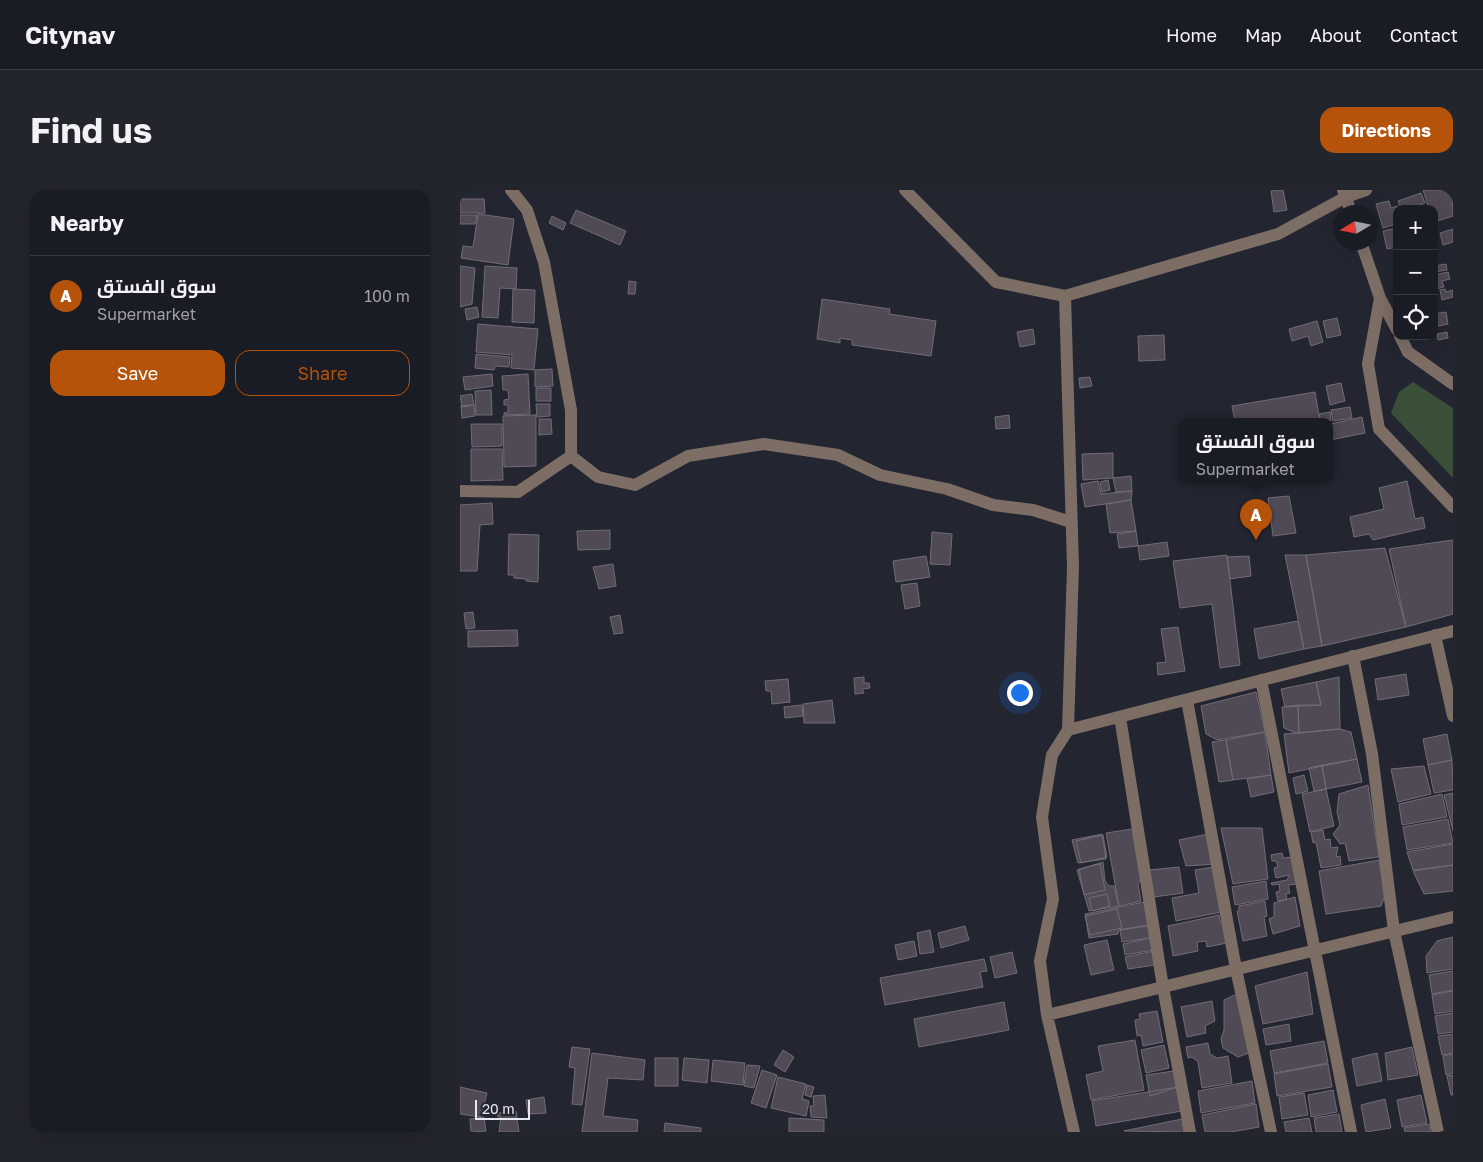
<!DOCTYPE html>
<html lang="en">
<head>
<meta charset="utf-8">
<style>
  body { margin:0; font-family:"Golos Text",Cairo,sans-serif; background:#23252d; color:#f1f3f6 }
  .controls { position:absolute; right:15px; top:15px; display:grid; overflow:hidden; border-radius:10px; box-shadow:0 5px 20px #0002 }
  .controls button { width:45px; height:45px; display:grid; place-items:center; padding:0; border:0; border-bottom:1px solid #383a42; background:#1a1c25; color:#f1f3f6; font:25px sans-serif }
  .compass { position:absolute; left:873px; top:15px; width:45px; height:45px; border-radius:50%; background:#1a1c25; box-shadow:0 5px 20px #0002; rotate:260deg }
  .scale { position:absolute; left:15px; bottom:12px; width:55px; box-sizing:border-box; padding-left:5px; border:2px solid #e7e8f1; border-top:0; font-size:14px; line-height:18px; white-space:nowrap; color:#e7e8f1; -webkit-text-stroke:4px #232531; paint-order:stroke }
  .you { position:absolute; left:559px; top:502px; width:18px; height:18px; margin:-12px; border:4px solid #fff; border-radius:50%; background:#1a73e8; box-shadow:0 0 0 8px #1a73e833 }
  .badge { display:grid; place-items:center; width:32px; height:32px; border-radius:50%; background:#b45309; color:#fff; font-size:16px; font-weight:700 }
  .pin { position:absolute; translate:-50% -41px; filter:drop-shadow(0 1px 2px #0008) }
  .pin::after { content:''; position:absolute; top:26px; width:18px; height:15px; background:inherit; clip-path:polygon(0 0,100% 0,50% 100%) }
  .popup { position:absolute; left:718px; top:228px; width:155px; height:65px; box-sizing:border-box; display:grid; place-content:center; border-radius:10px; background:#1a1c25; filter:drop-shadow(0 1px 4px #0005); font-size:16px; white-space:nowrap; color:#9fa1a7 }
  .popup b { font-size:19px; color:#f1f3f6 }
  .popup::after { content:''; position:absolute; left:50%; top:100%; margin-left:-10px; border:10px solid transparent; border-top-color:#1a1c25 }
  .list { margin:0; padding:0; list-style:none }
  h2 { display:flex; justify-content:space-between; align-items:center; height:65px; margin:0; padding:0 20px; font-size:21px }
  h2 small { font-size:16px; font-weight:400; color:#9fa1a7 }
  .list li { display:grid; grid-template-columns:32px 1fr auto; gap:15px; align-items:center; box-sizing:border-box; height:80px; padding:0 20px; border-top:1px solid #383a42 }
  .list b { display:block; font-size:19px; white-space:nowrap }
  .list p { margin:0; font-size:16px; white-space:nowrap; color:#9fa1a7 }
  .list em { font-size:16px; font-style:normal; color:#9fa1a7 }
  .actions { display:flex; gap:10px; padding:15px 20px }
  .actions a { flex:1; padding:11px 0; border:1px solid #b45309; border-radius:15px; text-align:center; font-size:18px; color:#b45309 }
  .actions .main { background:#b45309; color:#fff }
  .icon { flex:none; width:28px; height:28px; fill:none; stroke:currentColor; stroke-width:2; stroke-linecap:round; stroke-linejoin:round }
  .map { position:relative; flex:none; width:993px; height:942px; overflow:hidden; border-radius:15px }
  header { display:flex; align-items:center; gap:30px; box-sizing:border-box; height:70px; padding:0 25px; background:#1a1c25; border-bottom:1px solid #383a42 }
  header strong { font-size:24px }
  nav { display:flex; gap:28px; margin-inline-start:auto; font-size:18px }
  .intro { display:flex; align-items:center; justify-content:space-between; box-sizing:border-box; height:120px; padding:0 30px }
  h1 { margin:0; font-size:35px }
  .button { padding:12px 22px; border-radius:15px; background:#b45309; color:#fff; font-size:18px; font-weight:700 }
  main { display:flex; gap:30px; padding:0 30px }
  aside { flex:1; background:#1a1c25; border-radius:15px; box-shadow:0 5px 20px #0002 }
  .map>svg:first-child { display:block }
  .green { fill:#394f38 }
  .building { fill:#504956; stroke:#726b79 }
  .lines { fill:none; stroke-linecap:round; stroke-linejoin:round }
  .minor { stroke:#7c6d65; stroke-width:12 }
</style>
</head>
<body>
<header>
<strong>Citynav</strong>
<nav><a>Home</a><a>Map</a><a>About</a><a>Contact</a></nav>
</header>
<div class="intro"><h1>Find us</h1><a class="button">Directions</a></div>
<main>
<aside>
<h2>Nearby<small></small></h2>
<ul class="list">
<li><span class="badge">A</span><div><b>سوق الفستق</b><p>Supermarket</p></div><em>100 m</em></li>
</ul>
<div class="actions"><a class="main">Save</a><a>Share</a></div>
</aside>
<div class="map">
<svg width="993" height="942" viewBox="0 0 993 942">
  <rect width="100%" height="100%" fill="#232531"/>
  <path class="green" d="M953 192 993 218V288L931 223 939 202Z"/>
  <path class="building" d="M823 0 827 20 814 22 811 1Z
    M963 0H992L993 26 974 32V19H969Z
    M961 3 965 13 951 19H941L938 11Z
    M0 9H24L25 23H0Z
    M929 11 931 18 938 16 937 34 923 38 916 14Z
    M116 20 166 41 160 55 110 33Z
    M18 24 54 29 48 75 1 68 3 56 13 57Z
    M0 25H17L15 34H0Z
    M92 26 106 33 103 40 89 33Z
    M937 38V57L927 59 923 41Z
    M993 39V52L983 55 980 43Z
    M986 74 987 80 974 82V76Z
    M0 76 15 78 12 114 0 117Z
    M25 76 57 78 56 99 40 98 38 128 22 127Z
    M988 82 990 89 982 91 984 97 976 99 974 85Z
    M169 91 176 92 175 104H168Z
    M53 99 75 100 74 133 52 132Z
    M985 99 986 102 993 100V107L982 110 980 100Z
    M362 109 430 119 429 124 476 131 471 166 392 155V150L380 148V153L357 149Z
    M17 117 19 127 7 130 5 119Z
    M986 122 988 134 974 137V124Z
    M877 128 881 145 867 148 863 131Z
    M857 131 863 152 851 156 848 146 832 151 829 139Z
    M18 134 78 139 74 180 51 178 52 165 16 162Z
    M573 139 575 154 560 157 557 142Z
    M987 142 988 148 978 150 977 144Z
    M704 145 705 170 679 171 678 146Z
    M16 164 50 167 49 177 35 176 34 180 15 178Z
    M92 179 93 196 75 197V180Z
    M32 184 33 196 5 200 3 187Z
    M68 184 70 224 44 225V223L48 222V215H44V210L49 209 48 200H43L42 186Z
    M630 187 632 196 620 198 619 188Z
    M881 193 885 211 870 215 866 196Z
    M76 198H91V211H76Z
    M31 200 32 225H16L15 201Z
    M855 202 860 231H775L772 216Z
    M12 204 14 215 2 217 0 206Z
    M76 214H90V226L77 227Z
    M14 215 15 226 2 228 1 216Z
    M890 217 892 228 873 231 871 220Z
    M870 222 871 231H861L859 224Z
    M76 225V276L44 277 43 226Z
    M549 225 550 238 536 239 535 227Z
    M902 227 905 243 870 250V234Z
    M79 229H91L92 244 79 245Z
    M11 234H42V256L12 257Z
    M11 259H42L43 290 11 291Z
    M653 263V288L623 290 622 264Z
    M671 286 672 301 656 302 653 288Z
    M648 290 650 300 642 302 640 292Z
    M638 291 641 304 672 301 671 310 625 317 621 294Z
    M947 291 955 329 963 327 965 338 913 350 909 344 894 347 890 327 924 319 919 298Z
    M829 306 836 343 813 346 808 308Z
    M671 310 676 341 650 343 646 314Z
    M32 313 33 334 20 335 17 381H0V315Z
    M150 340V359L118 360 117 341Z
    M676 341 678 356 659 358 657 344Z
    M472 342 492 344 490 375 470 374Z
    M49 344 79 345 78 392 66 391V389L54 388V385H48Z
    M993 350V424L946 437 929 359Z
    M707 352 709 366 680 370 678 356Z
    M925 358 946 437 862 456 846 365Z
    M767 365 780 475 760 478 752 414 720 418 713 371Z
    M825 365H846L862 456 844 459Z
    M466 366 470 387 436 392 433 371Z
    M789 366 791 386 770 389 767 367Z
    M153 374 156 396 139 399 133 377Z
    M457 393 460 416 445 419 441 395Z
    M13 422 15 438 6 439 4 423Z
    M160 425 163 443 154 444 150 427Z
    M838 431 844 459 799 469 794 439Z
    M718 437 725 481 698 485 697 473 706 472 701 439Z
    M57 440 58 456 8 457V441Z
    M946 484 949 505 918 510 915 489Z
    M404 487V493H409L410 498 402 499 404 503 395 504 394 488Z
    M879 487 880 539 839 543 838 515H861L856 492Z
    M328 489 330 512 312 514 311 501H306L305 491Z
    M856 492 861 515 825 517 821 499Z
    M796 502 805 542 757 550 746 544 741 516Z
    M372 510 375 533H344L343 514Z
    M342 515 343 526 325 528 324 517Z
    M838 515 839 543H835L824 538 822 517Z
    M880 539 891 542 897 569 829 583 824 544Z
    M805 542 811 585 773 590 766 550Z
    M987 544 992 570 968 575 963 549Z
    M766 550 773 590 759 592 752 552Z
    M897 569 902 592 866 599 862 575Z
    M992 570 993 600 974 603 968 575Z
    M862 575 866 599 854 601 849 578Z
    M964 576 971 604 938 612 931 579Z
    M811 585 814 602 791 607 787 589Z
    M844 585 848 601 836 604 833 588Z
    M908 595 919 667 889 671 885 653 880 654 873 644 880 635 877 622 879 604Z
    M866 599 874 636 850 642 842 604Z
    M993 603V641L984 605Z
    M982 604 987 627 942 635 939 614Z
    M988 629 993 653 947 660 943 637Z
    M761 638H802L808 689 773 694Z
    M672 639 681 689 678 694 681 711 659 716 646 643Z
    M863 640 865 650 870 649 871 658 878 657 876 667 880 666 881 675 861 678 856 652 853 653 851 642Z
    M642 644 646 669 618 673 612 650Z
    M748 644 755 674 726 676 719 650Z
    M643 645 647 667 621 673 616 651Z
    M993 654V675L953 680 947 662Z
    M822 663 823 668 832 667 837 694 828 695 830 703 826 704 827 709 818 711 816 702 820 701 819 694 812 695 811 693 827 690 829 685 816 688 814 678 818 677 816 671H812L811 665Z
    M919 670 925 706 921 716 866 724 859 681Z
    M643 672 645 691 649 696H654L659 716 629 721 617 680Z
    M640 674 645 700 624 705 619 679Z
    M993 675V701L964 704 953 681Z
    M719 677 723 703 694 707 689 680Z
    M754 677 762 722 716 731 712 708 739 703 735 680Z
    M806 691 808 709 775 715 772 697Z
    M647 704 650 716 632 721 629 708Z
    M835 707 840 736 813 744 809 729 814 727V713Z
    M805 711 807 726 804 727 807 746 783 751 777 721H779V716Z
    M684 712 688 735 659 740 658 744 629 748 625 724Z
    M657 719 662 738 630 745 625 726Z
    M759 725 760 732 763 731 767 753 747 757 746 751 737 752 738 761 713 766 708 736Z
    M505 736 509 750 481 758 478 743Z
    M688 736 690 748 662 752 660 740Z
    M470 740 474 762 460 764 457 743Z
    M993 747V779L967 783 966 766 977 751Z
    M690 748 693 760 665 765 663 754Z
    M647 750 654 780 631 785 624 755Z
    M454 751 457 766 438 770 435 755Z
    M694 761 696 775 668 779 665 767Z
    M552 762 557 783 535 788 530 767Z
    M524 769 527 781 520 782 523 797 425 815 420 788Z
    M993 781V800L972 804 969 785Z
    M847 782 853 824 803 834 795 796Z
    M993 801V821L975 824 972 805Z
    M781 802 789 863 778 867 763 858 761 849 764 840V810Z
    M752 811 755 831 745 836 746 843 727 847 721 817Z
    M544 812 549 840 459 857 454 829Z
    M697 821 703 852 683 856 681 845 677 846 675 830 680 829 679 824Z
    M993 823V842L978 844 975 826Z
    M829 834 831 851 806 855 803 839Z
    M993 844V863L982 865 978 846Z
    M675 850 684 900 631 910 626 885 643 881 638 856Z
    M864 851 868 873 814 883 810 861Z
    M748 853 750 864 757 868 768 866 772 893 742 898 738 872 732 867 728 868 726 857Z
    M704 855 709 878 686 883 681 860Z
    M112 857 130 859 122 915 112 914 115 878 109 877Z
    M952 857 958 885 928 890 925 863Z
    M323 860 334 867 325 882 314 875Z
    M132 863 185 870 183 890 148 888 143 926 178 930 177 942H122Z
    M917 863 922 891 897 896 892 869Z
    M993 864V883L986 885 983 866Z
    M195 868H218V896H195Z
    M224 868 249 870 247 893 222 890Z
    M253 870 285 873 283 895 251 891Z
    M868 874 872 897 817 906 814 884Z
    M287 875 300 876 294 898 284 896Z
    M302 880 317 885 306 918 291 913Z
    M714 881 718 897 690 906 686 885Z
    M993 885V905H991L987 886Z
    M318 887 346 894 342 909 349 911 346 926 311 918Z
    M792 891 795 913 741 923 738 901Z
    M347 895 354 897 351 907 345 905Z
    M0 897 27 903 21 927 0 924Z
    M718 897 722 921 636 936 632 911Z
    M873 900 877 922 851 927 848 905Z
    M844 903 848 925 822 929 819 907Z
    M365 905 367 928 351 927 350 916H354L353 906Z
    M961 905 967 933 942 937 937 910Z
    M84 907 86 923 68 924 66 910Z
    M925 909 931 938 906 942 901 915Z
    M796 914 799 937 771 942H745L742 925Z
    M56 921 59 942H39L41 927H38L37 923Z
    M879 924 882 942H856L854 928Z
    M24 927 26 941 11 942 10 929Z
    M329 928 364 930V942H329Z
    M849 928 852 942H826L824 932Z
    M722 929 724 942 664 941Z
    M205 933 241 938V942H204Z
    M970 934 971 942H945L944 938Z"/>
  <g class="lines">
    <path class="minor" d="M51 0 67 20 84 72 111 220V266
      M445 0 536 92 605 106 613 376 608 540
      M883 0 891 22
      M901 52 920 108 937 140
      M605 106 818 44 886 7 906 0
      M920 108 908 174 919 239 993 317
      M940 146 948 162 993 194
      M0 301 58 302 111 266 138 287 175 295 228 266 304 254 378 265 420 285 487 299 533 315 573 320 611 332
      M975 445 993 526
      M893 466 912 564 934 741 978 942
      M801 490 891 942
      M727 510 776 779 811 942
      M660 527 703 797 730 942
      M587 825 993 727
      M614 942 587 825 580 771 593 709 582 627 592 565 608 540 993 441"/>
  </g>
</svg>
<div class="controls">
<button>+</button>
<button>−</button>
<button><svg class="icon" aria-label="locate" viewBox="0 0 24 24"><circle cx="12" cy="12" r="6"/><path d="M12 2v4M12 18v4M2 12h4M18 12h4"/></svg></button>
</div>
<svg class="compass" viewBox="-18 -18 36 36"><path d="M0-13l5 13h-10z" fill="#e53935"/><path d="M0 13l5-13h-10z" fill="#9fa1a7"/></svg>
<div class="scale">20 m</div>
<div class="you"></div>
<div class="pin badge" style="left:796px;top:350px">A</div>
<div class="popup"><b>سوق الفستق</b>Supermarket</div>
</div>
</main>
</body>
</html>
